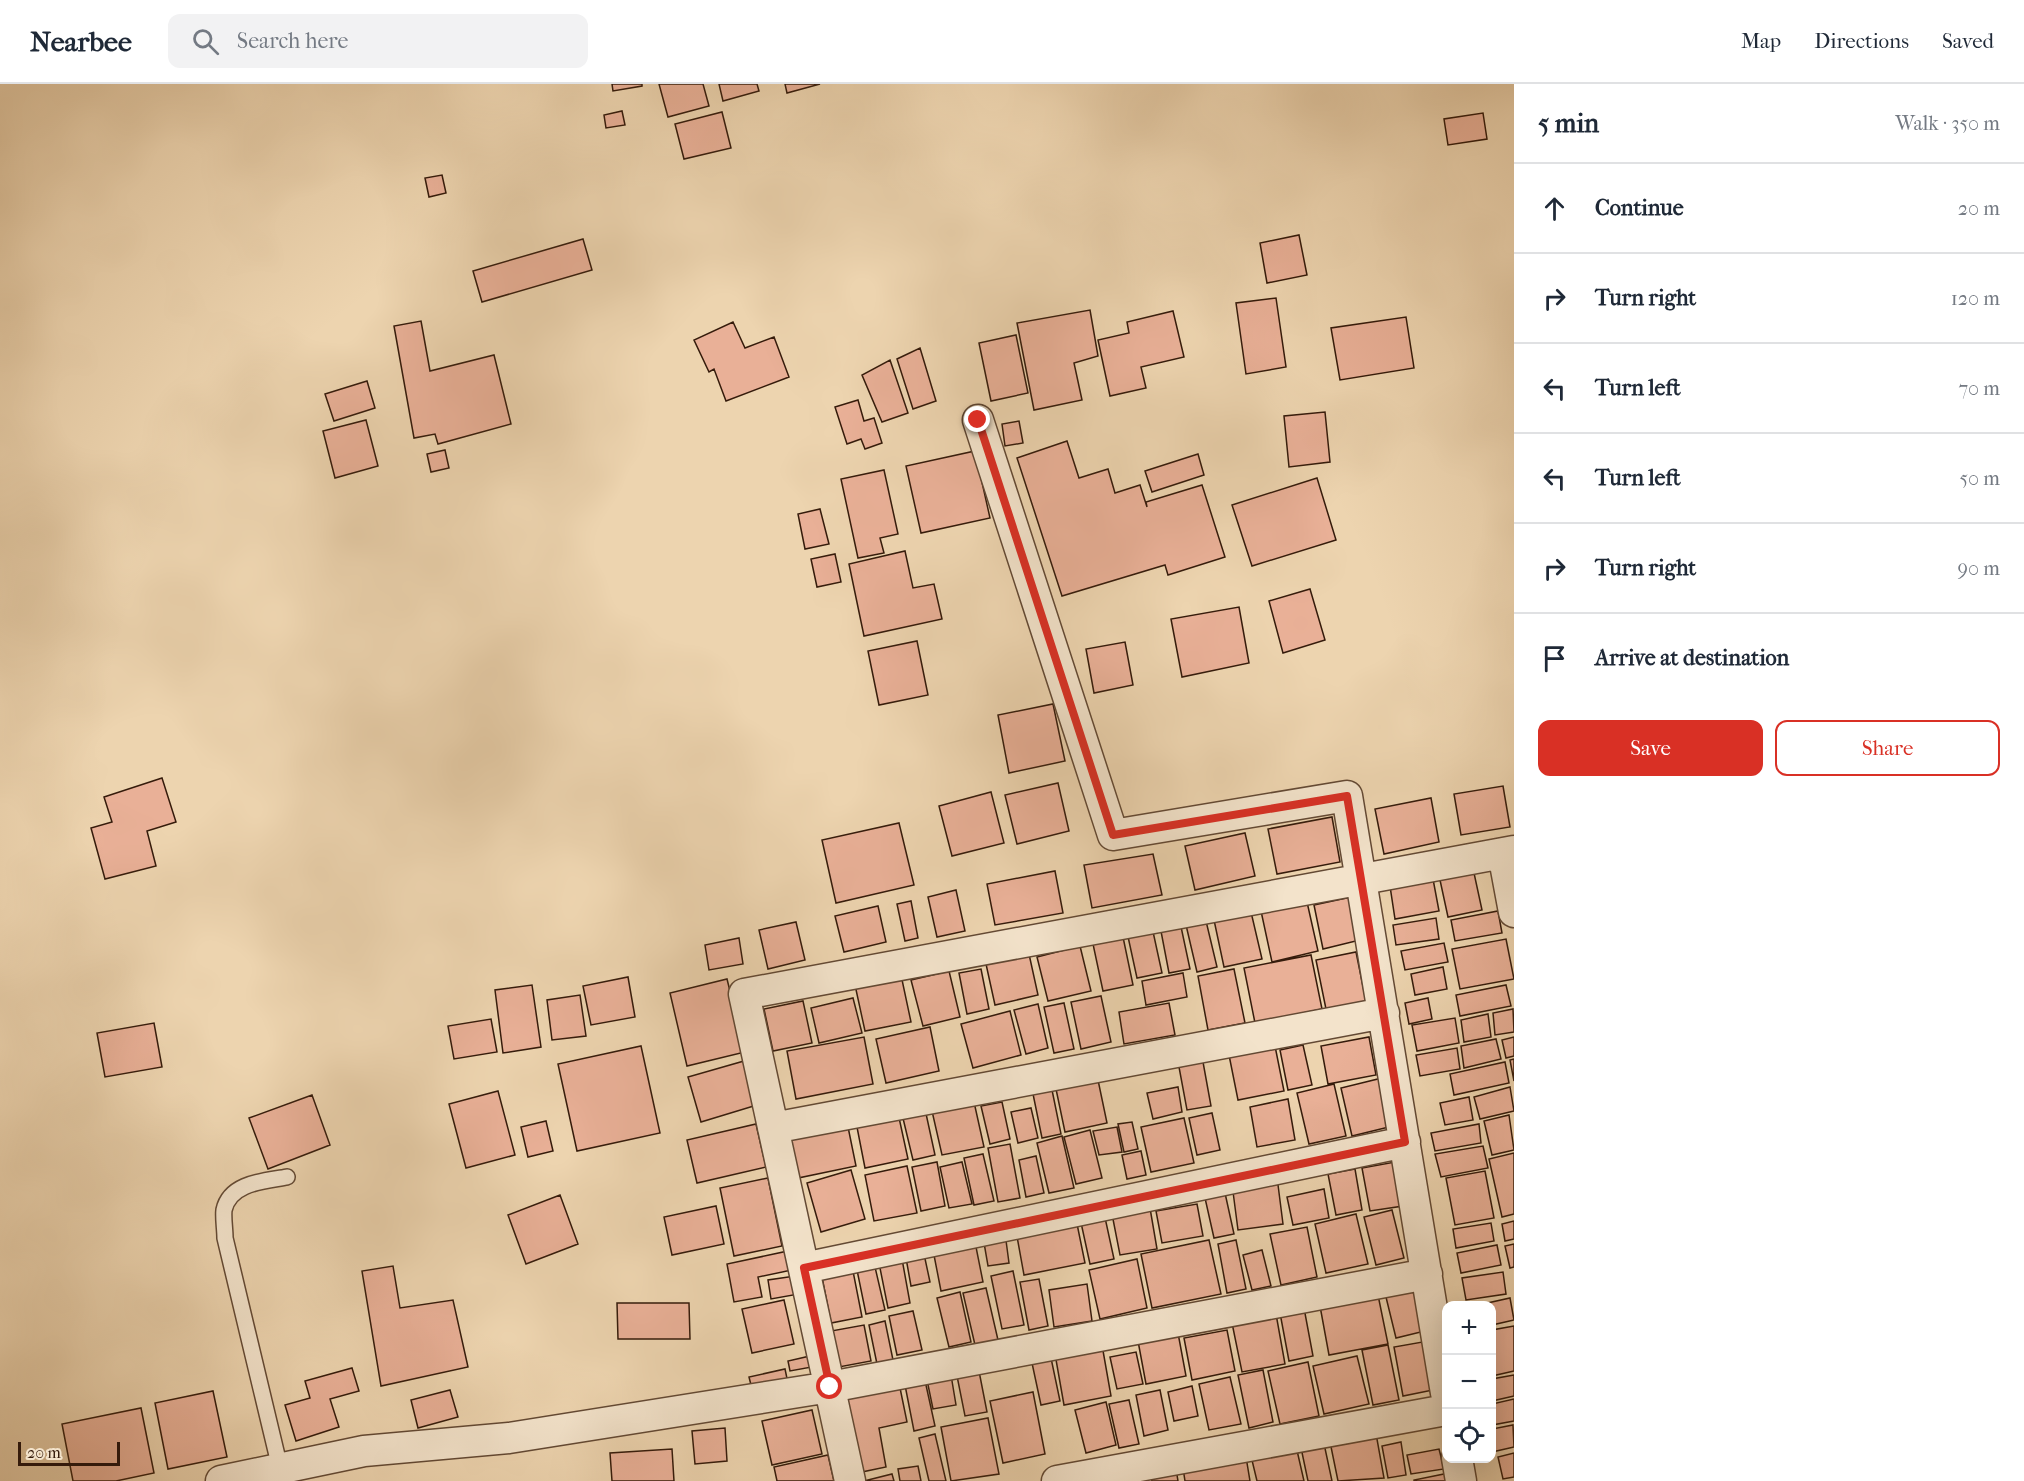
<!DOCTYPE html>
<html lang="en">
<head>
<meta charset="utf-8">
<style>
  body { margin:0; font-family:"IM FELL French Canon",serif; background:#f2f2f3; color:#1f2937 }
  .controls { position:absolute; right:18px; bottom:18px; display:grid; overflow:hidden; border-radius:12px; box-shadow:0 6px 24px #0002 }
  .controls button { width:54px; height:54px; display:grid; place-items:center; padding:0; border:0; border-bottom:2px solid #e0e1e3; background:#fff; color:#1f2937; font:30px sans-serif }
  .scale { position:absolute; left:18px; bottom:15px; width:102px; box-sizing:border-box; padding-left:6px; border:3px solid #351b0b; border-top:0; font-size:16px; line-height:21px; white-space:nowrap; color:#351b0b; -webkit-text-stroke:4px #f3e3cb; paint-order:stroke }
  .stop { position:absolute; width:18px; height:18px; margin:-14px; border:4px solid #d93025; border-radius:50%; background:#fff }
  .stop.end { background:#d93025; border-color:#fff; box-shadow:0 2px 6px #0008 }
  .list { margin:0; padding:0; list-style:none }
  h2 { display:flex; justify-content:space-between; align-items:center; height:78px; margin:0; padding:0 24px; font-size:26px }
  h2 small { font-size:20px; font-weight:400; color:#747a83 }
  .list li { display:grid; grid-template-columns:39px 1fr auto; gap:18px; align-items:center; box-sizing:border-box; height:90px; padding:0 24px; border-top:2px solid #e0e1e3 }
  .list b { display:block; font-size:22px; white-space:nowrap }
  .list em { font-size:20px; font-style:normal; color:#747a83 }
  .actions { display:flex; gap:12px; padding:18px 24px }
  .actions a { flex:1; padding:14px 0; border:2px solid #d93025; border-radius:12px; text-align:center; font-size:21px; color:#d93025 }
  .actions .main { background:#d93025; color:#fff }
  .icon { flex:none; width:33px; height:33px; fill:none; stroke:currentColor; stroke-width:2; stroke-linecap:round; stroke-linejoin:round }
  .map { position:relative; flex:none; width:1514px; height:1397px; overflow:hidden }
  header { display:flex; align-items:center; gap:36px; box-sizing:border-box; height:84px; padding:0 30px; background:#fff; border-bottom:2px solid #e0e1e3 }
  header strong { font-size:28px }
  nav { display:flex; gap:33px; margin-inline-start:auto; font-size:21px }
  .search { width:420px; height:54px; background:#f2f2f3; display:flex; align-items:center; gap:15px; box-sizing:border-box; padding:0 21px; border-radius:12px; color:#747a83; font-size:22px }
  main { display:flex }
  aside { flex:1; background:#fff }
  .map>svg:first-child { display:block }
  .building { fill:#e9b097; stroke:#351b0b; stroke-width:1.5 }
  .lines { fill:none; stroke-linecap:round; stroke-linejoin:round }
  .lane-casing { stroke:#634934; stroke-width:18 }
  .street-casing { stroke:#634934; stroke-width:33 }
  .lane { stroke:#f3e3cb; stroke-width:15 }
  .street { stroke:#f3e3cb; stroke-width:30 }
  .route { stroke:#d93025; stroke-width:8 }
</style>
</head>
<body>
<header>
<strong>Nearbee</strong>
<div class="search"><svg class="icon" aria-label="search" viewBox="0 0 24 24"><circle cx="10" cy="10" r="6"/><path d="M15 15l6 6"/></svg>Search here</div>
<nav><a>Map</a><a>Directions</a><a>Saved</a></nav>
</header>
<main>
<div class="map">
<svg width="1514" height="1397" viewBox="0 0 1514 1397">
  <rect width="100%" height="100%" fill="#edd4af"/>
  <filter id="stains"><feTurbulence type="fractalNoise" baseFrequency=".00333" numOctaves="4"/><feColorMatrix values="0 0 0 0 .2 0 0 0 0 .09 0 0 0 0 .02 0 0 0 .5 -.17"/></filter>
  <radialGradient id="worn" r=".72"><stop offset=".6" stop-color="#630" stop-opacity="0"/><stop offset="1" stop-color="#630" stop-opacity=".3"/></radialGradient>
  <path class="building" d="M612 0H642V2L613 7Z
    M659 0H703L709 22 668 33Z
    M719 0H757L759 7 723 17Z
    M785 0H820L787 9Z
    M622 27 625 41 606 44 604 31Z
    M722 28 731 64 684 75 675 40Z
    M1483 29 1487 55 1448 61 1444 35Z
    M442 91 446 109 429 113 425 94Z
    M1299 151 1307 191 1267 199 1260 159Z
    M583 155 592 186 482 218 473 187Z
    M1276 214 1286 283 1246 290 1236 219Z
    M1090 226 1098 272 1074 279 1082 316 1034 326 1017 239Z
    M1173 227 1184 273 1141 283 1146 304 1110 312 1098 256 1129 249 1127 238Z
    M1406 233 1414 284 1340 296 1331 244Z
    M421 237 430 287 494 271 511 340 438 360 435 350 414 354 394 242Z
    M733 238 745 264 774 253 789 293 726 317 714 285 709 288 694 256Z
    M1016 251 1028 309 991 317 979 259Z
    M920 264 936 317 913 325 897 275Z
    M890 276 908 329 882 338 862 291Z
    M367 297 375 324 334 337 325 310Z
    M858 316 864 337 874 334 882 359 865 365 861 355 847 360 835 323Z
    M1325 328 1330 378 1289 383 1284 332Z
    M366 336 378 382 335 394 323 347Z
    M1019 337 1023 359 1005 362 1002 340Z
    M1067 357 1079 394 1108 385 1115 409 1140 401 1147 423 1146 418 1202 401 1225 473 1168 491 1165 481 1062 512 1017 374Z
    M445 366 449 384 431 388 427 370Z
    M975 367 990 434 921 449 906 382Z
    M1198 370 1204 391 1152 408 1145 387Z
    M884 386 898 450 880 454 884 469 858 474 841 395Z
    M1317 394 1336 456 1252 482 1232 421Z
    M820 425 829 460 805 465 798 430Z
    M905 467 913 504 934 500 942 535 864 552 849 480Z
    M835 470 841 498 817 503 811 475Z
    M1310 505 1325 556 1283 569 1269 517Z
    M1239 523 1249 579 1182 593 1171 535Z
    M917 557 928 611 879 621 868 567Z
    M1125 558 1133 601 1094 609 1086 565Z
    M1053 620 1065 677 1009 689 998 631Z
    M162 694 176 738 147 747 156 782 105 795 91 744 112 738 104 713Z
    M1058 699 1069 747 1017 760 1005 711Z
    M1503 702 1510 743 1461 751 1454 710Z
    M991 708 1004 759 952 772 939 722Z
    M1431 714 1439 758 1384 770 1375 725Z
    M1332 733 1340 778 1277 790 1268 745Z
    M899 739 914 801 836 819 822 756Z
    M1245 749 1255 792 1195 806 1185 762Z
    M1153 770 1162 811 1092 824 1084 781Z
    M1055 787 1063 829 995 841 987 800Z
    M1474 789 1482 826 1448 833 1440 796Z
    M1433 795 1439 827 1395 835 1390 802Z
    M956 806 965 847 937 853 928 813Z
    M1351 813 1360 856 1323 865 1314 821Z
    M911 817 918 854 905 857 897 820Z
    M1307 818 1318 867 1272 878 1261 827Z
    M878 822 886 858 844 868 835 832Z
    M1498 827 1502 849 1455 857 1451 836Z
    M1251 828 1262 875 1224 883 1214 836Z
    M1436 834 1439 855 1396 861 1393 841Z
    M1206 837 1217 883 1197 888 1186 841Z
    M796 838 805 876 768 885 759 846Z
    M1180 838 1190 885 1169 889 1160 842Z
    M1152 843 1162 889 1137 894 1127 848Z
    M1123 853 1133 901 1103 907 1093 860Z
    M739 854 743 880 709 886 705 861Z
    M1506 855 1514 895 1460 905 1452 865Z
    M1444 859 1448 878 1405 886 1401 867Z
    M1080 862 1091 907 1048 917 1037 873Z
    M1356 868 1366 917 1326 925 1316 876Z
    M1029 870 1038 911 995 921 986 880Z
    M1311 871 1322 925 1255 939 1244 884Z
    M1443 883 1447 905 1415 911 1411 890Z
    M981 885 989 925 967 930 959 889Z
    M1234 885 1245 939 1208 946 1198 892Z
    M949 887 960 933 923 942 911 896Z
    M1183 889 1187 913 1146 921 1142 897Z
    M901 891 911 938 865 947 855 901Z
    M628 893 635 933 591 941 583 902Z
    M727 895 745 968 687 982 670 909Z
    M532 901 541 963 503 969 495 906Z
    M1506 901 1511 922 1460 932 1456 911Z
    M580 911 586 952 552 956 547 916Z
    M1101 912 1111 958 1081 965 1071 918Z
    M853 914 862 949 819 959 811 924Z
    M1428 914 1432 935 1409 940 1405 919Z
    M803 917 812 959 773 967 764 925Z
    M1064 919 1074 965 1054 969 1044 923Z
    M1169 919 1175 951 1124 960 1119 928Z
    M1038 920 1048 964 1026 970 1014 926Z
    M1513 925 1514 948 1495 951 1493 929Z
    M1010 927 1021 971 973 984 961 940Z
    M1488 930 1491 953 1464 958 1461 936Z
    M1455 934 1459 959 1417 967 1412 941Z
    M491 935 497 968 454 975 448 942Z
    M154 939 162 983 105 993 97 949Z
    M930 943 939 987 886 999 876 955Z
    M864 953 873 1000 796 1015 787 967Z
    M1369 953 1376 991 1328 1000 1321 962Z
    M1514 953V972L1506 974 1502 956Z
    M1496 955 1501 975 1464 984 1461 962Z
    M1274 957 1284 1007 1238 1016 1228 966Z
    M1303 961 1312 1001 1288 1006 1280 966Z
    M641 962 660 1049 577 1067 558 980Z
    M1457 964 1460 985 1420 992 1416 971Z
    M1514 975V997L1510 976Z
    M744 977 757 1021 701 1038 688 993Z
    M1203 978 1211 1022 1187 1026 1179 983Z
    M1505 978 1509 999 1454 1011 1450 990Z
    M1382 994 1393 1042 1352 1052 1341 1004Z
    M1098 996 1107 1039 1065 1048 1056 1005Z
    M1334 1000 1346 1052 1309 1060 1297 1009Z
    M1051 1001 1061 1050 1042 1054 1032 1005Z
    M1178 1003 1182 1028 1153 1035 1147 1009Z
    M1510 1003 1514 1027 1480 1035 1474 1013Z
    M498 1007 515 1071 466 1084 449 1020Z
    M312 1011 330 1061 268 1085 249 1034Z
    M1469 1013 1473 1036 1445 1041 1440 1019Z
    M1288 1015 1295 1056 1257 1063 1250 1023Z
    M974 1018 984 1063 942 1071 932 1027Z
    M1002 1018 1010 1055 990 1060 981 1022Z
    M1031 1024 1038 1054 1018 1059 1011 1028Z
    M925 1025 935 1071 913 1076 902 1030Z
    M898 1029 908 1075 865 1084 856 1038Z
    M1212 1029 1220 1066 1197 1071 1189 1034Z
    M1509 1031 1514 1066 1492 1071 1484 1037Z
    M1184 1034 1194 1079 1151 1088 1141 1043Z
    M546 1037 553 1067 528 1073 521 1043Z
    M847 1038 856 1082 798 1094 789 1050Z
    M1132 1038 1138 1065 1124 1068 1118 1040Z
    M756 1040 766 1083 697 1099 687 1056Z
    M1479 1040 1481 1059 1435 1067 1431 1049Z
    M1117 1043 1122 1068 1099 1071 1093 1047Z
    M1090 1046 1102 1094 1076 1100 1064 1053Z
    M1062 1052 1074 1104 1049 1109 1037 1059Z
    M1010 1060 1020 1114 998 1118 988 1064Z
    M1483 1062 1488 1084 1441 1093 1435 1070Z
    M1141 1067 1146 1091 1127 1095 1122 1071Z
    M1514 1069V1130L1502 1133 1489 1075Z
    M983 1070 994 1117 974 1121 964 1074Z
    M1036 1072 1044 1109 1026 1113 1019 1076Z
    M937 1078 945 1122 921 1127 912 1083Z
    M962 1078 972 1120 949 1124 940 1083Z
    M1395 1078 1403 1122 1370 1127 1362 1084Z
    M907 1082 917 1129 874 1137 865 1091Z
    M1355 1085 1362 1126 1336 1131 1328 1090Z
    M851 1086 865 1135 821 1148 807 1099Z
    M1485 1087 1494 1134 1455 1141 1446 1094Z
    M1277 1093 1283 1140 1238 1146 1232 1100Z
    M768 1094 782 1162 734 1172 720 1104Z
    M1324 1105 1329 1134 1293 1141 1287 1113Z
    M1225 1109 1234 1150 1214 1154 1205 1114Z
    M560 1111 578 1160 526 1180 508 1131Z
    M1197 1120 1203 1152 1162 1159 1156 1127Z
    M716 1122 724 1160 672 1171 664 1133Z
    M1150 1124 1157 1165 1120 1171 1112 1130Z
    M1392 1126 1404 1174 1376 1181 1364 1133Z
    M1104 1129 1114 1175 1090 1180 1080 1134Z
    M1356 1130 1368 1180 1326 1189 1315 1140Z
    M1076 1135 1085 1179 1024 1191 1016 1147Z
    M1514 1137V1155L1505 1157 1502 1140Z
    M1491 1139 1494 1157 1456 1164 1453 1145Z
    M1307 1143 1317 1193 1281 1201 1270 1150Z
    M1005 1149 1009 1179 988 1182 983 1153Z
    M1209 1156 1221 1210 1152 1224 1141 1170Z
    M1236 1156 1246 1205 1227 1209 1218 1160Z
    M975 1158 983 1198 941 1207 933 1166Z
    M1514 1160V1183L1510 1184 1505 1162Z
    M1497 1161 1501 1181 1461 1189 1457 1169Z
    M1262 1166 1271 1202 1252 1206 1243 1171Z
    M788 1167 792 1186 758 1193 762 1213 734 1218 727 1180Z
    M924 1170 930 1198 911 1202 906 1174Z
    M902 1175 910 1219 888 1224 879 1179Z
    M1137 1175 1147 1224 1100 1235 1089 1186Z
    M393 1182 400 1224 453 1216 468 1283 381 1302 362 1187Z
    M852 1182 862 1233 831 1239 821 1188Z
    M875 1183 885 1226 866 1230 857 1186Z
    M1013 1187 1024 1241 1002 1245 991 1192Z
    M1503 1188 1506 1210 1466 1216 1462 1194Z
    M795 1192 799 1210 771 1215 768 1196Z
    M1039 1195 1048 1242 1029 1246 1020 1198Z
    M1087 1200 1092 1237 1054 1243 1049 1206Z
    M1419 1200 1429 1246 1396 1254 1385 1209Z
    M986 1204 998 1256 975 1261 963 1209Z
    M960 1208 971 1258 949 1263 937 1214Z
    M1378 1211 1388 1260 1329 1271 1320 1222Z
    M1510 1214 1514 1236 1492 1241V1222H1474Z
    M784 1216 794 1260 752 1269 742 1225Z
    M617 1219H689L690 1255H618Z
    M1304 1224 1313 1272 1289 1277 1280 1229Z
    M913 1227 922 1266 897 1271 889 1232Z
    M1276 1230 1285 1280 1242 1288 1232 1239Z
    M885 1237 893 1276 877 1280 869 1241Z
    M864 1241 871 1277 839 1283 831 1247Z
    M1514 1242V1287L1492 1292V1246Z
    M1227 1246 1235 1287 1192 1296 1184 1254Z
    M1178 1249 1186 1292 1146 1300 1138 1257Z
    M1428 1257 1438 1305 1403 1312 1394 1263Z
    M1102 1261 1111 1312 1064 1321 1055 1270Z
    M1388 1261 1399 1316 1373 1321 1362 1266Z
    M1136 1268 1143 1300 1117 1305 1110 1273Z
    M810 1272 812 1283 790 1287 788 1277Z
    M1357 1272 1369 1320 1324 1330 1313 1282Z
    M1051 1274 1060 1317 1041 1321 1032 1279Z
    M1308 1278 1319 1332 1280 1340 1268 1287Z
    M978 1282 987 1328 965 1332 956 1287Z
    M352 1284 359 1307 330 1315 339 1343 296 1357 285 1321 310 1314 305 1297Z
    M785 1285 789 1304 754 1313 749 1293Z
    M1263 1286 1273 1338 1249 1344 1238 1291Z
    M951 1291 956 1321 933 1325 927 1296Z
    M1514 1291V1312L1492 1317V1295Z
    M924 1292 935 1342 914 1347 904 1296Z
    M1230 1293 1241 1340 1209 1346 1199 1300Z
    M899 1299 907 1338 879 1344 886 1383 857 1389 842 1310Z
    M1192 1302 1198 1332 1174 1337 1168 1308Z
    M450 1306 458 1333 418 1344 411 1316Z
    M1160 1306 1168 1346 1144 1352 1136 1311Z
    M213 1307 227 1373 168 1385 155 1319Z
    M1033 1308 1045 1370 1003 1379 990 1317Z
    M1514 1315V1337L1492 1341V1320Z
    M1129 1316 1139 1360 1119 1364 1109 1320Z
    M1106 1318 1116 1361 1086 1369 1075 1326Z
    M141 1324 154 1389 116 1397H73L62 1340Z
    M812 1326 822 1370 772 1381 762 1337Z
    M988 1334 999 1390 951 1397 941 1343Z
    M1513 1341 1514 1363 1492 1368V1345Z
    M725 1344 727 1377 695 1380 692 1347Z
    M1375 1344 1384 1394 1338 1397 1329 1353Z
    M935 1350 946 1397H929L919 1354Z
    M1323 1355 1332 1397H1308L1300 1359Z
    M1401 1358 1406 1391 1388 1394 1382 1362Z
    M1296 1362 1304 1397H1257L1251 1372Z
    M672 1365 674 1397H612L610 1369Z
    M1439 1365 1444 1385 1411 1390 1407 1371Z
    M1514 1369V1393L1503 1395 1498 1373Z
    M828 1371 834 1397H777L774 1383Z
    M1246 1373 1250 1397H1185L1183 1384Z
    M918 1382 921 1397H900L898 1385Z
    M1176 1385 1178 1397H1152L1150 1391Z
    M1449 1389 1450 1397H1414V1396Z
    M892 1390 894 1397H864Z"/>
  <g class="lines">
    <g class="lane-casing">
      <path id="lane" d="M280 1384 225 1154C225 1145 223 1134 224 1126 230 1098 266 1097 287 1093"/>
    </g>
    <g class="street-casing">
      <path id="street" d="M978 336 1113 751 1347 712 1446 1309
        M1503 769 1514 828
        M773 1044 1384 929
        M804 1184 1405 1058
        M1457 1374 1461 1397
        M221 1397 364 1367 509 1354 830 1303 1427 1190
        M850 1397 744 910 1514 767
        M1057 1397 1446 1326"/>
    </g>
    <use href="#lane" class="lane"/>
    <use href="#street" class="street"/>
  </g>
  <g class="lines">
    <path class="route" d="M830 1303 804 1184 1405 1058 1347 712 1113 751 978 336"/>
  </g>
  <rect width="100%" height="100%" filter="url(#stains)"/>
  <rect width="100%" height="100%" fill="url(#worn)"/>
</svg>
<div class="controls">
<button>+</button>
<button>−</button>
<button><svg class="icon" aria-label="locate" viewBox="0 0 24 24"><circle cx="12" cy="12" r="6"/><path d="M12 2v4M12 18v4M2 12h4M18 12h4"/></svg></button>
</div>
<div class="scale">20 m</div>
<div class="stop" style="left:830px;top:1303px"></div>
<div class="stop end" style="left:978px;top:336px"></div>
</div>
<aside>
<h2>5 min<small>Walk · 350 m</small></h2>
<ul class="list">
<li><svg class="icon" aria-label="ahead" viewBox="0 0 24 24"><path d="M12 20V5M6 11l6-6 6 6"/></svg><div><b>Continue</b></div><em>20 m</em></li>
<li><svg class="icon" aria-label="right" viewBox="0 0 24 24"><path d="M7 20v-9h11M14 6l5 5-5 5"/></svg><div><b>Turn right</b></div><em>120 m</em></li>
<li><svg class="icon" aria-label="left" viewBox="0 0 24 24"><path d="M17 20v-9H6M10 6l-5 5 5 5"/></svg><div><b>Turn left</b></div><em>70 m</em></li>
<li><svg class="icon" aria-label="left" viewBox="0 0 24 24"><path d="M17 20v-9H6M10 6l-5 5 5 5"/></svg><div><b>Turn left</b></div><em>50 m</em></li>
<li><svg class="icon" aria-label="right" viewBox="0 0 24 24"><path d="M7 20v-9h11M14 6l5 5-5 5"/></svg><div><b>Turn right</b></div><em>90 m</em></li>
<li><svg class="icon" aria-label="arrive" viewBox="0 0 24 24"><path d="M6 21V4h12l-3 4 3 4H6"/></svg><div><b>Arrive at destination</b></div></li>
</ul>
<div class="actions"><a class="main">Save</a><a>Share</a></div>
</aside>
</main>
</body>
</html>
